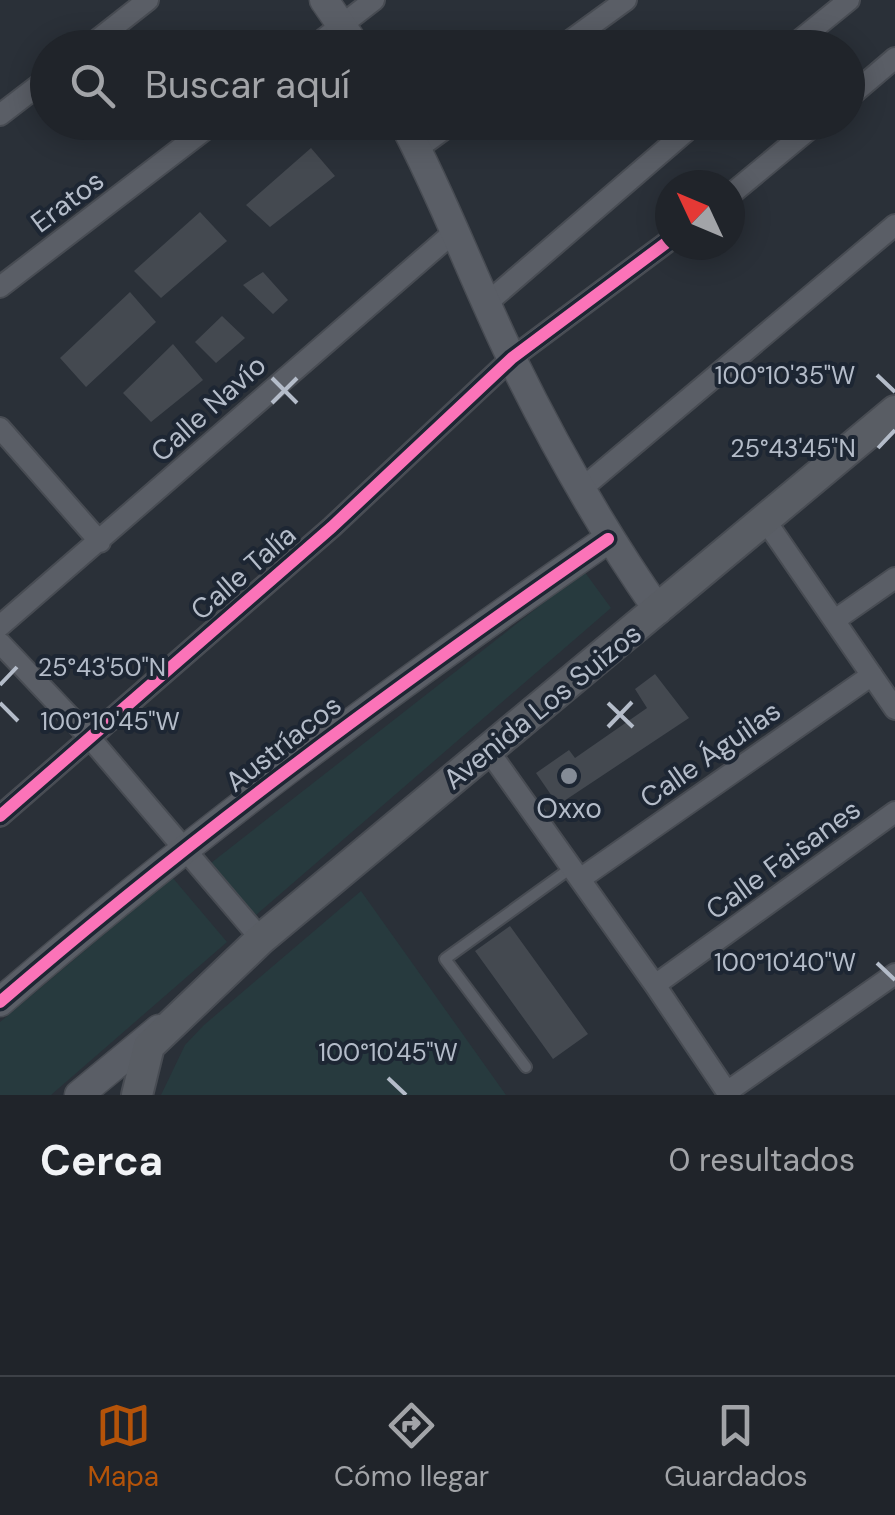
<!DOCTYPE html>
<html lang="es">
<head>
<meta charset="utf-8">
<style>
  body { margin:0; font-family:"DM Sans",sans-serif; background:#2d3036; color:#f1f3f6 }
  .compass { position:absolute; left:655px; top:170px; width:90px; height:90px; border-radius:50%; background:#20242a; box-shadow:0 5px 25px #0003; rotate:314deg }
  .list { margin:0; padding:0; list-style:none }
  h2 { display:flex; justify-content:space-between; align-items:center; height:130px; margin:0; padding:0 40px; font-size:42px }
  h2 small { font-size:32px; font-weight:400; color:#a2a4a8 }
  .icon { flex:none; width:55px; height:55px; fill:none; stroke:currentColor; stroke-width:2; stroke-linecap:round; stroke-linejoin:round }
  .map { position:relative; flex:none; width:895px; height:1095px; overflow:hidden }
  .search { position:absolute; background:#20242a; box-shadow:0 5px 25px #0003; left:30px; right:30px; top:30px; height:110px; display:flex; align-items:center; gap:25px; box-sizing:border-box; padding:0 35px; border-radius:55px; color:#a2a4a8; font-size:38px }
  .sheet { height:280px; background:#20242a }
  nav { display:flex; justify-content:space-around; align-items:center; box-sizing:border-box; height:140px; border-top:2px solid #3d4147; background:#20242a; font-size:28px; color:#a2a4a8 }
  nav a { display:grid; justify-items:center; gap:5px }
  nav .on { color:#b45309 }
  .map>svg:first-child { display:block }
  .green { fill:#273a3e }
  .building { fill:#444950 }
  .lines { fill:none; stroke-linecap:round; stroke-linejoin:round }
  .service-casing { stroke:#484c53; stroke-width:14 }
  .minor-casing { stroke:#484c53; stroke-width:24 }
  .tertiary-casing { stroke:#484c53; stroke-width:31 }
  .secondary-casing { stroke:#484c53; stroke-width:34 }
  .service { stroke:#5a5e66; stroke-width:10 }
  .minor { stroke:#5a5e66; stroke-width:20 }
  .tertiary { stroke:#5a5e66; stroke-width:28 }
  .secondary { stroke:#595d64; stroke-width:30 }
  .cycleway-casing { stroke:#1d2633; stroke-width:19 }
  .cycleway { stroke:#fb73b8; stroke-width:12 }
  .ticks { fill:none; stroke:#b4bcc9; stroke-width:4 }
  .poi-dot { fill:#848b96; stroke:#1d2633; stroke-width:4 }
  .labels { text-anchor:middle; stroke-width:8; stroke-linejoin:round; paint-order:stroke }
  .street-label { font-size:28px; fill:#b4bcc9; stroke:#1d2633 }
  .poi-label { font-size:28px; fill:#b4bcc9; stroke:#1d2633 }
  .ticks-label { font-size:25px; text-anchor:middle; fill:#b4bcc9; stroke:#1d2633; stroke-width:8; stroke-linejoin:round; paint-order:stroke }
</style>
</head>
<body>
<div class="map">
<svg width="895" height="1095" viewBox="0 0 895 1095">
  <rect width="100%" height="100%" fill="#2a3038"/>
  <path class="green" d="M584 571 611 608 256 915 211 863Z
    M172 877 227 942 51 1095H0V1022Z
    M361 891 506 1095H161L185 1045 204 1025Z"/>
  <path class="building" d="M311 148 335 176 270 227 246 205Z
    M200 212 227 241 161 298 134 271Z
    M263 272 288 300 273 314 243 285Z
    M130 292 156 322 86 387 60 358Z
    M222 316 245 338 216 363 195 342Z
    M173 344 203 380 151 422 123 393Z
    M655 674 689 718 558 805 536 773 569 750 575 758 647 708 635 689Z
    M510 926 588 1034 553 1059 475 951Z"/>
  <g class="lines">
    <g class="service-casing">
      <path id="service" d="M526 1067 445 959 571 868"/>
    </g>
    <g class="minor-casing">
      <path id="minor" d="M87 48 148 0
        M312 48 374 0
        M560 48 626 0
        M790 48 849 0
        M848 98 895 58
        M0 115 48 78
        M417 149 454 122
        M730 195 818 122
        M0 287 215 122
        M487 303 697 122
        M0 428 100 542
        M580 490 895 225
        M765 520 895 709
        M835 620 895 578
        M0 626 454 232
        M0 643 90 738 261 939
        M488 750 655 985 729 1095
        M0 816 332 527 512 358 670 240
        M580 879 872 675
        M655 985 895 812
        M727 1092 895 974"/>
    </g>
    <g class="tertiary-casing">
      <path id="tertiary" d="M324 0 357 48
        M403 122C444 199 474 281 512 359 555 447 602 530 658 610
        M0 1002C193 835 399 684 608 539
        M79 1095 159 1029"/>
    </g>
    <g class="secondary-casing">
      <path id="secondary" d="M137 1095 149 1046 261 939 895 411"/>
    </g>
    <use href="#service" class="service"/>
    <use href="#minor" class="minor"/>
    <use href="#tertiary" class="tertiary"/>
    <use href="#secondary" class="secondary"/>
    <g class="cycleway-casing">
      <path id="cycleway" d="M0 816 332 527 512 358 670 240
        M0 1002C193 835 399 684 608 539"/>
    </g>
    <use href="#cycleway" class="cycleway"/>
  </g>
  <path class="ticks" d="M877 375 895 392M272 378 297 403M272 403 297 378M878 448 895 430M0 685 17 667M0 703 18 721M608 703 633 727M608 727 632 702M877 963 895 980M388 1078 406 1095"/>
  <circle class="poi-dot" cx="569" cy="776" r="10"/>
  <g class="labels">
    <g class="street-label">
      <text transform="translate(67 201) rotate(-37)" y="10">Eratos</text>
      <text transform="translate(208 408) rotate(-42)" y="10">Calle Navío</text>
      <text transform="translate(243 572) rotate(-41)" y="10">Calle Talía</text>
      <text transform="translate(542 706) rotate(-39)" y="10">Avenida Los Suizos</text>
      <text transform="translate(283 743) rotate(-38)" y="10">Austríacos</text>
      <text transform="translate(710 754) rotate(-35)" y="10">Calle Águilas</text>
      <text transform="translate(783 859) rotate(-36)" y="10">Calle Faisanes</text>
    </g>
    <g class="poi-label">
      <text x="569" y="818">Oxxo</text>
    </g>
  </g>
  <g class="ticks-label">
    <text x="785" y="384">100°10'35"W</text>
    <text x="793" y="457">25°43'45"N</text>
    <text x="102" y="676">25°43'50"N</text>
    <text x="110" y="730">100°10'45"W</text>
    <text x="785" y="971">100°10'40"W</text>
    <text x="388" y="1061">100°10'45"W</text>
  </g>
</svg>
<svg class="compass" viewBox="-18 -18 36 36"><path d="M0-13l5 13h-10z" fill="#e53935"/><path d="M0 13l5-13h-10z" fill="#a2a4a8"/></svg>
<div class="search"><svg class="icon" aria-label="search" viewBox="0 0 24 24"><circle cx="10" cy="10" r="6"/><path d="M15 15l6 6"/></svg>Buscar aquí</div>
</div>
<section class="sheet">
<h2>Cerca<small>0 resultados</small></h2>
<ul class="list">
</ul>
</section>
<nav>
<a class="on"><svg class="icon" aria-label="map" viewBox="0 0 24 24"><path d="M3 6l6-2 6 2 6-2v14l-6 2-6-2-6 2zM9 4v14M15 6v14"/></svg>Mapa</a>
<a><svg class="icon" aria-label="directions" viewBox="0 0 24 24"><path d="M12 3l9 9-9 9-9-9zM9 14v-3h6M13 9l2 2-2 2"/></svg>Cómo llegar</a>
<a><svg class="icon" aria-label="saved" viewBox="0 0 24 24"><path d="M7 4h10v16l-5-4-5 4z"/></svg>Guardados</a>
</nav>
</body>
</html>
